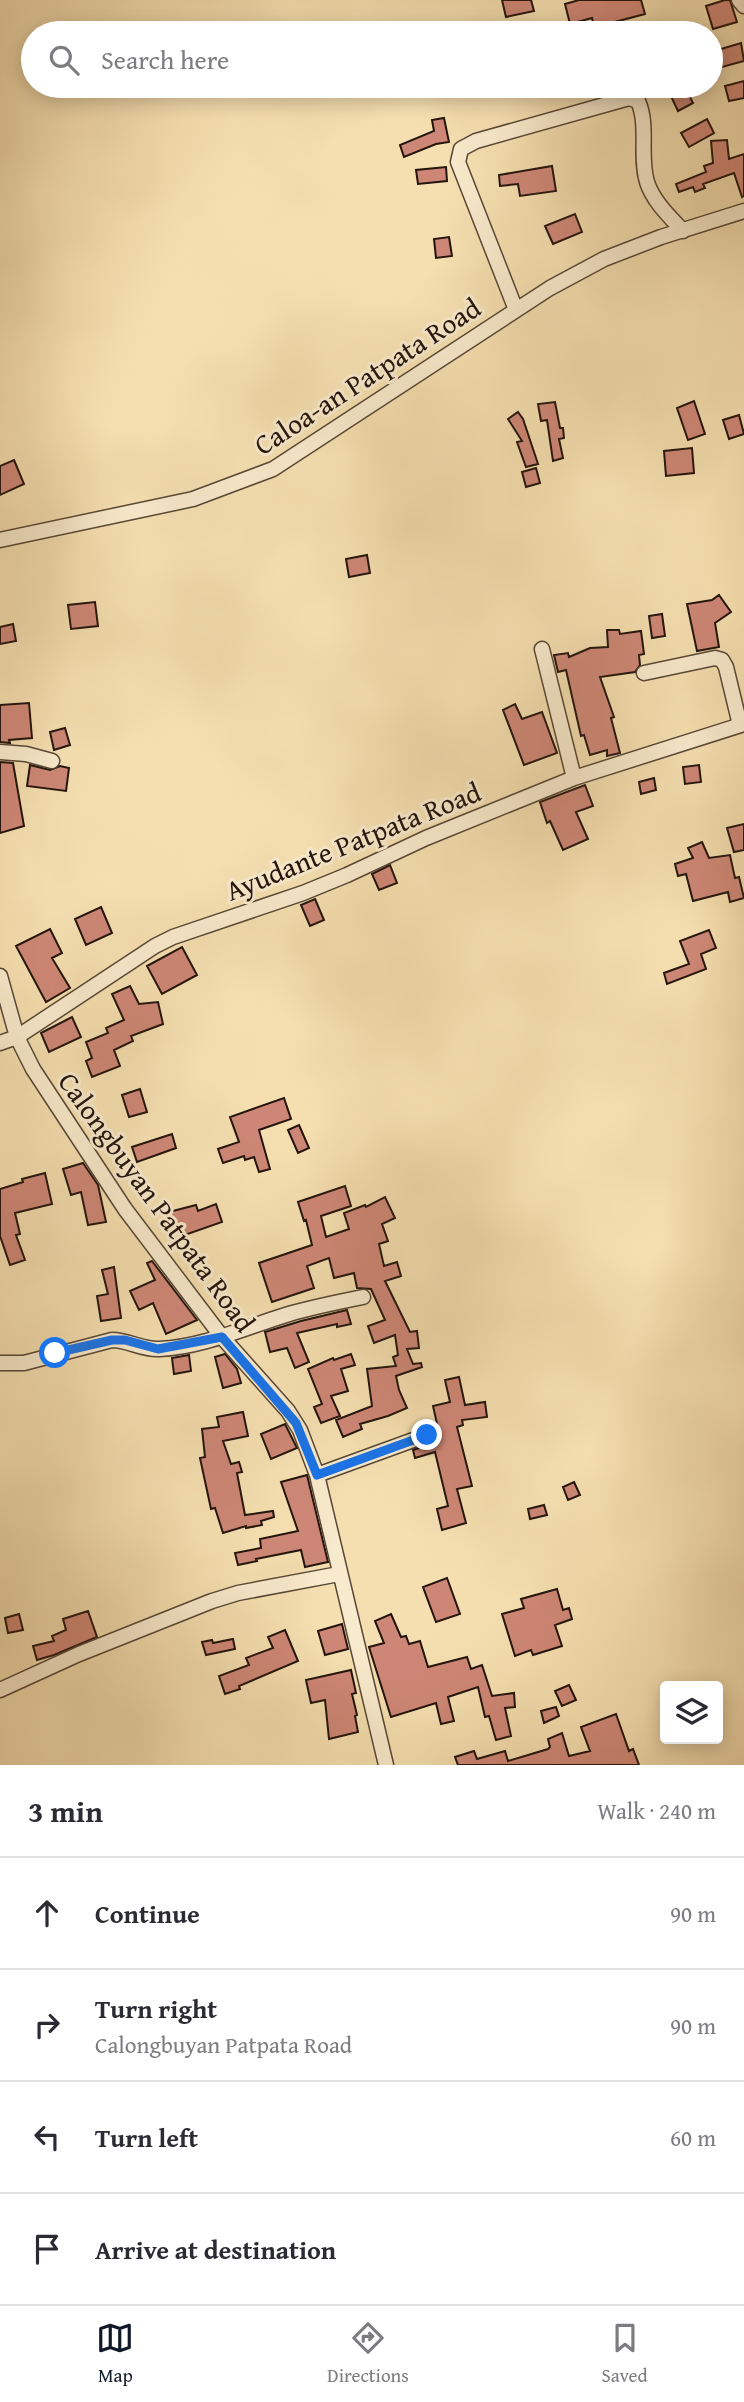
<!DOCTYPE html>
<html lang="en">
<head>
<meta charset="utf-8">
<style>
  body { margin:0; font-family:"Gentium Book Plus",serif; background:#f2f2f3; color:#2b2b33 }
  .controls { position:absolute; right:21px; bottom:21px; display:grid; overflow:hidden; border-radius:7px; box-shadow:0 4px 18px #0003 }
  .controls button { width:63px; height:63px; display:grid; place-items:center; padding:0; border:0; border-bottom:2px solid #e1e1e2; background:#fff; color:#2b2b33; font:35px sans-serif }
  .stop { position:absolute; width:21px; height:21px; margin:-16px; border:5px solid #1a73e8; border-radius:50%; background:#fff }
  .stop.end { background:#1a73e8; border-color:#fff; box-shadow:0 2px 7px #0008 }
  .list { margin:0; padding:0; list-style:none }
  h2 { display:flex; justify-content:space-between; align-items:center; height:91px; margin:0; padding:0 28px; font-size:30px }
  h2 small { font-size:23px; font-weight:400; color:#7c7c81 }
  .list li { display:grid; grid-template-columns:46px 1fr auto; gap:21px; align-items:center; box-sizing:border-box; height:112px; padding:0 28px; border-top:2px solid #e1e1e2 }
  .list b { display:block; font-size:26px; white-space:nowrap }
  .list p { margin:0; font-size:23px; white-space:nowrap; color:#7c7c81 }
  .list em { font-size:23px; font-style:normal; color:#7c7c81 }
  .icon { flex:none; width:38px; height:38px; fill:none; stroke:currentColor; stroke-width:2; stroke-linecap:round; stroke-linejoin:round }
  .map { position:relative; flex:none; width:744px; height:1765px; overflow:hidden }
  .search { position:absolute; background:#fff; box-shadow:0 4px 18px #0003; left:21px; right:21px; top:21px; height:77px; display:flex; align-items:center; gap:18px; box-sizing:border-box; padding:0 24px; border-radius:38px; color:#7c7c81; font-size:26px }
  .sheet { height:539px; background:#fff }
  nav { display:flex; justify-content:space-around; align-items:center; box-sizing:border-box; height:98px; border-top:2px solid #e1e1e2; background:#fff; font-size:19px; color:#7c7c81 }
  nav a { display:grid; justify-items:center; gap:4px }
  nav .on { color:#111827 }
  .map>svg:first-child { display:block }
  .building { fill:#ce8776; stroke:#23140d; stroke-width:2 }
  .lines { fill:none; stroke-linecap:round; stroke-linejoin:round }
  .minor-casing { stroke:#584736; stroke-width:17 }
  .minor { stroke:#f8eacc; stroke-width:14 }
  .route { stroke:#1a73e8; stroke-width:9 }
  .labels { text-anchor:middle; stroke-width:6; stroke-linejoin:round; paint-order:stroke }
  .street-label { font-size:28px; fill:#23140d; stroke:#f8eacc }
</style>
</head>
<body>
<div class="map">
<svg width="744" height="1765" viewBox="0 0 744 1765">
  <rect width="100%" height="100%" fill="#f5dfb0"/>
  <filter id="stains"><feTurbulence type="fractalNoise" baseFrequency=".00286" numOctaves="4"/><feColorMatrix values="0 0 0 0 .2 0 0 0 0 .09 0 0 0 0 .02 0 0 0 .5 -.17"/></filter>
  <radialGradient id="worn" r=".72"><stop offset=".6" stop-color="#630" stop-opacity="0"/><stop offset="1" stop-color="#630" stop-opacity=".3"/></radialGradient>
  <path class="building" d="M502 0H531L534 11 506 17Z
    M579 0H641L645 14 611 23 613 32 596 33 592 18 570 24 565 4Z
    M725 0H730L737 22 713 29 706 6Z
    M741 43 744 61 711 70V52Z
    M744 81V98L729 101 725 86Z
    M685 87 693 103 678 111 670 94Z
    M444 118 449 142 436 144 404 157 400 145 434 131 432 120Z
    M707 119 714 133 689 147 681 133Z
    M727 140 729 159 744 154V196L742 197 734 173 703 184 705 188 695 192 693 187 679 192 676 184 706 172 704 166 713 163 711 141Z
    M552 166 556 191 520 196 518 184 500 186 499 175Z
    M446 167 447 181 418 184 416 170Z
    M575 214 582 232 553 244 545 226Z
    M449 237 452 256 436 258 434 239Z
    M694 401 705 434 688 440 677 408Z
    M555 402 560 428H563L564 438 559 439 563 458 553 461 547 420 541 421 538 404Z
    M518 412 523 419 538 464 526 467 517 442 522 441 508 419Z
    M739 415 744 434 729 439 723 420Z
    M692 448 694 473 666 476 664 451Z
    M14 460 24 484 0 495V466Z
    M536 468 540 483 526 487 522 472Z
    M367 555 370 573 349 577 346 559Z
    M719 595 731 612 715 623 719 647 697 651 687 604 712 600Z
    M95 602 98 626 71 629 68 605Z
    M662 614 665 636 652 638 649 616Z
    M13 624 16 641 0 644V627Z
    M607 630H619L620 634 641 631 644 654 639 655 640 665 635 672 600 677 614 717 611 718 620 753 607 756V750L590 755 584 735 581 736 566 670 558 672 554 655 568 653 569 657 590 648 608 647Z
    M29 703 32 738 9 740 10 743 0 742V705Z
    M515 704 522 719 542 712 557 753 524 765 503 710Z
    M65 728 70 745 54 750 50 732Z
    M0 762 13 763 24 826 0 833Z
    M30 765 50 770 60 766 69 768 66 791 27 786Z
    M699 765 701 782 685 784 683 767Z
    M654 778 656 790 641 794 639 782Z
    M585 785 593 806 576 812 588 839 563 850 550 821 547 823 540 802Z
    M744 824V850L734 852 727 828Z
    M702 842 709 858 730 855 735 878 739 877 744 898 730 902 728 892 693 901 686 874 678 876 675 864 693 858 688 848Z
    M390 865 397 883 379 890 372 874Z
    M315 899 324 920 310 926 301 905Z
    M101 907 112 933 86 945 75 919Z
    M50 929 62 953 52 958 70 988 46 1002 16 946Z
    M709 930 716 948 701 954 706 969 667 984 664 973 689 964 680 941Z
    M182 947 197 975 162 994 147 966Z
    M130 986 139 1004 158 1002 163 1024 131 1036 133 1041 114 1050 120 1066 92 1077 86 1061 92 1058 86 1042 108 1033 106 1028 124 1020 112 994Z
    M72 1017 81 1037 49 1052 41 1033Z
    M140 1089 147 1112 129 1117 122 1095Z
    M284 1098 291 1119 259 1130 270 1169 259 1172 254 1157 245 1160 244 1156 223 1163 218 1149 239 1142 230 1117Z
    M299 1125 309 1148 298 1153 288 1130Z
    M172 1134 176 1148 137 1162 132 1147Z
    M83 1163 98 1185 106 1222 88 1225 81 1192 71 1195 63 1169Z
    M45 1173 52 1204 15 1213 20 1234 16 1235 25 1260 10 1265 0 1236V1189L23 1182 22 1179Z
    M345 1186 351 1206 321 1216 326 1237 349 1229 344 1213 365 1205 366 1207 385 1197 395 1218 382 1224 388 1241 379 1244 384 1266 397 1262 401 1276 385 1281 410 1332 417 1331 419 1348 407 1349 413 1364 421 1363 422 1367 396 1376 399 1390 407 1408 388 1416 360 1424 362 1429 343 1437 336 1420 372 1406 367 1369 396 1366 393 1357 398 1355 395 1335 374 1343 368 1326 385 1320 371 1289 357 1288 354 1273 334 1278 329 1258 307 1266 314 1288 272 1302 259 1263 312 1245 306 1220 304 1221 298 1202Z
    M216 1204 222 1222 182 1236 179 1226 169 1229 165 1213 196 1205 198 1211Z
    M152 1261 197 1320 166 1334 153 1303 139 1310 130 1291 155 1280 147 1263Z
    M114 1267 121 1318 101 1321 97 1296 108 1294 102 1270Z
    M347 1310 351 1324 337 1327V1324L297 1333 309 1362 295 1368 287 1348 270 1352 265 1332 301 1321Z
    M225 1354 237 1369 241 1383 223 1388 215 1357Z
    M351 1354 355 1365 341 1369 348 1391 331 1396 340 1416 321 1423 314 1407 322 1404 308 1369 333 1358 334 1360Z
    M189 1355 191 1371 174 1374 172 1358Z
    M459 1377 465 1405 485 1402 487 1417 462 1420 463 1425 457 1427 472 1486 457 1489 466 1523 442 1530 437 1509 448 1506 435 1452 415 1458 413 1450 430 1444 440 1437 433 1406 450 1402 445 1380Z
    M243 1412 248 1436 223 1441 231 1464 239 1462 242 1472 237 1473 245 1515 273 1511 274 1517 261 1521 262 1525 246 1528V1526L223 1533 215 1508 211 1509 200 1458 205 1457 202 1429 219 1427 217 1417Z
    M285 1424 297 1448 271 1459 261 1434Z
    M307 1475 328 1562 305 1567 301 1550 256 1559 257 1561 238 1565 235 1553 261 1548 260 1539 298 1531 281 1482Z
    M574 1482 580 1495 568 1500 563 1487Z
    M544 1505 547 1515 530 1519 528 1509Z
    M447 1578 460 1614 436 1622 423 1587Z
    M557 1589 563 1610 569 1608 572 1619 555 1625 562 1646 533 1655 531 1650 515 1656 502 1614 524 1608 521 1599Z
    M88 1611 97 1637 54 1655 37 1660 33 1646 54 1641 52 1636 66 1630 63 1619Z
    M19 1614 23 1630 8 1633 5 1618Z
    M391 1614 401 1637 406 1636 409 1644 420 1641 428 1667 467 1657 471 1669 482 1665 492 1696 514 1693 515 1707 505 1708 511 1736 496 1740 489 1716 485 1717 478 1687 448 1697 454 1721 441 1724 436 1703 391 1717 369 1647 384 1643 375 1621Z
    M342 1624 348 1649 325 1655 318 1631Z
    M285 1630 298 1661 239 1686 240 1689 225 1694 219 1676 249 1665 246 1658 273 1648 268 1637Z
    M233 1639 235 1649 206 1655 202 1642 212 1640 213 1643Z
    M351 1670 356 1693 352 1694 357 1715 355 1716 358 1732 329 1739 325 1700 311 1703 306 1680Z
    M569 1685 576 1700 562 1706 555 1691Z
    M556 1707 559 1716 544 1723 541 1711Z
    M616 1714 629 1751 633 1749 639 1765H458L455 1757 474 1751 477 1759 505 1751 508 1761 548 1749 550 1747 548 1739 562 1733 569 1756 590 1751 581 1727Z"/>
  <g class="lines">
    <g class="minor-casing">
      <path id="minor" d="M739 0 744 6
        M516 310 458 162 461 149 476 141 629 98 638 101C649 126 639 156 647 182 653 201 669 216 683 231
        M0 540 193 499 273 469 550 288 604 259 661 237 744 211
        M542 649 574 778
        M644 673 715 658 722 660 726 667 740 725
        M0 752 26 754 52 761
        M0 976 17 1037 33 1069 125 1209 222 1337 288 1411 300 1430 317 1475 386 1765
        M0 1043 17 1037 155 946 173 937 303 893 347 875 426 838 574 778 744 724
        M0 1363H24L112 1340C128 1340 143 1350 159 1349 204 1347 246 1327 289 1314 313 1307 338 1302 363 1297
        M317 1475 427 1435
        M0 1690 79 1654 212 1601 238 1593 339 1574"/>
    </g>
    <use href="#minor" class="minor"/>
  </g>
  <g class="lines">
    <path class="route" d="M55 1353 112 1340H125L158 1349 222 1337 296 1423 317 1475 427 1435"/>
  </g>
  <g class="labels">
    <g class="street-label">
      <text transform="translate(367 376) rotate(-33)" y="10">Caloa-an Patpata Road</text>
      <text transform="translate(353 841) rotate(-22)" y="10">Ayudante Patpata Road</text>
      <text transform="translate(157 1202) rotate(54)" y="10">Calongbuyan Patpata Road</text>
    </g>
  </g>
  <rect width="100%" height="100%" filter="url(#stains)"/>
  <rect width="100%" height="100%" fill="url(#worn)"/>
</svg>
<div class="controls">
<button><svg class="icon" aria-label="layers" viewBox="0 0 24 24"><path d="M12 4l9 5-9 5-9-5zM3 14l9 5 9-5"/></svg></button>
</div>
<div class="stop" style="left:55px;top:1353px"></div>
<div class="stop end" style="left:427px;top:1435px"></div>
<div class="search"><svg class="icon" aria-label="search" viewBox="0 0 24 24"><circle cx="10" cy="10" r="6"/><path d="M15 15l6 6"/></svg>Search here</div>
</div>
<section class="sheet">
<h2>3 min<small>Walk · 240 m</small></h2>
<ul class="list">
<li><svg class="icon" aria-label="ahead" viewBox="0 0 24 24"><path d="M12 20V5M6 11l6-6 6 6"/></svg><div><b>Continue</b></div><em>90 m</em></li>
<li><svg class="icon" aria-label="right" viewBox="0 0 24 24"><path d="M7 20v-9h11M14 6l5 5-5 5"/></svg><div><b>Turn right</b><p>Calongbuyan Patpata Road</p></div><em>90 m</em></li>
<li><svg class="icon" aria-label="left" viewBox="0 0 24 24"><path d="M17 20v-9H6M10 6l-5 5 5 5"/></svg><div><b>Turn left</b></div><em>60 m</em></li>
<li><svg class="icon" aria-label="arrive" viewBox="0 0 24 24"><path d="M6 21V4h12l-3 4 3 4H6"/></svg><div><b>Arrive at destination</b></div></li>
</ul>
</section>
<nav>
<a class="on"><svg class="icon" aria-label="map" viewBox="0 0 24 24"><path d="M3 6l6-2 6 2 6-2v14l-6 2-6-2-6 2zM9 4v14M15 6v14"/></svg>Map</a>
<a><svg class="icon" aria-label="directions" viewBox="0 0 24 24"><path d="M12 3l9 9-9 9-9-9zM9 14v-3h6M13 9l2 2-2 2"/></svg>Directions</a>
<a><svg class="icon" aria-label="saved" viewBox="0 0 24 24"><path d="M7 4h10v16l-5-4-5 4z"/></svg>Saved</a>
</nav>
</body>
</html>
